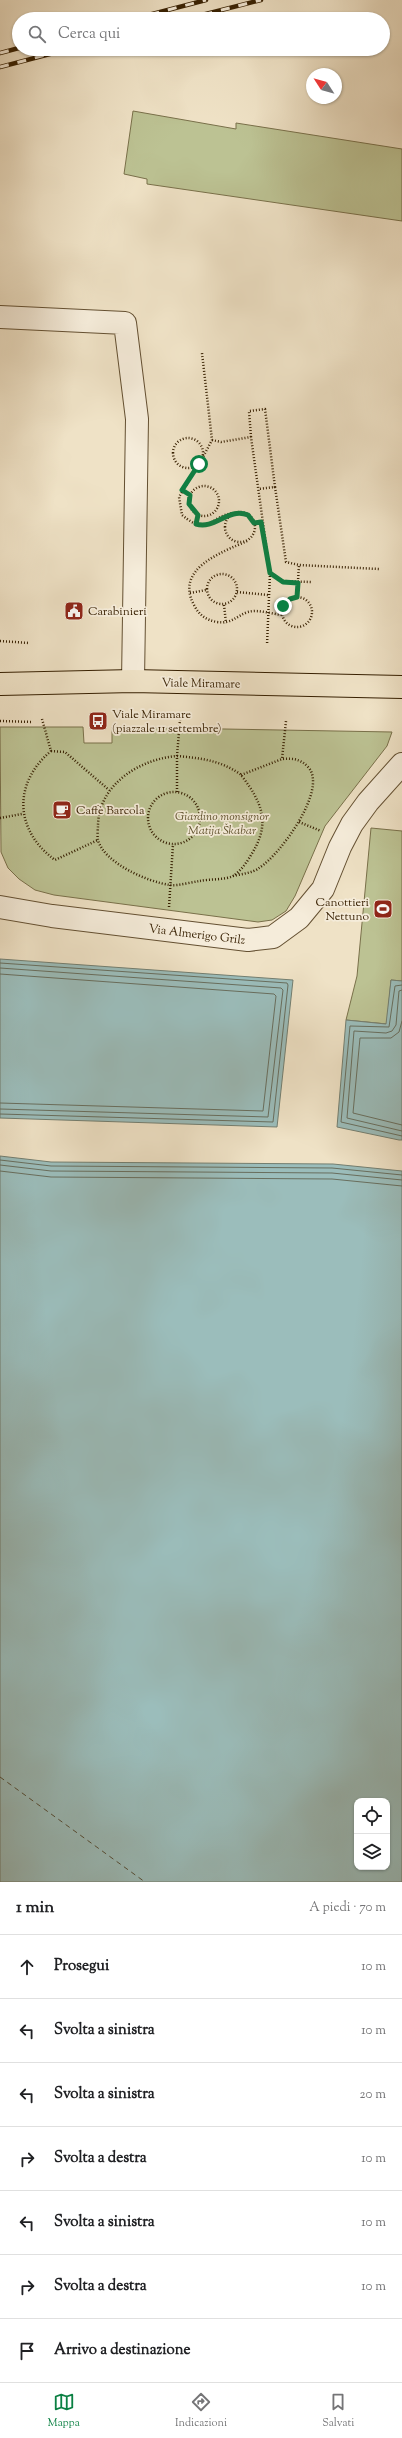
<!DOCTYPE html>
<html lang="it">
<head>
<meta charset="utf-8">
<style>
  body { margin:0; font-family:"Sorts Mill Goudy",serif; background:#f6f6f6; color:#202124 }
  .controls { position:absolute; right:12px; bottom:12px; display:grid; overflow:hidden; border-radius:8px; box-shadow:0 1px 3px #0004 }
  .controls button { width:36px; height:36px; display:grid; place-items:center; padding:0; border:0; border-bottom:1px solid #e0e0e0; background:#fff; color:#202124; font:20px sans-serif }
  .compass { position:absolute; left:306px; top:68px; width:36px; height:36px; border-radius:50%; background:#fff; box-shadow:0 1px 3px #0004; rotate:306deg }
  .stop { position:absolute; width:12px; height:12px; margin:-9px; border:3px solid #0b8043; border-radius:50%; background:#fff }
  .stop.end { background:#0b8043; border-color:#fff; box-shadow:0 1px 4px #0008 }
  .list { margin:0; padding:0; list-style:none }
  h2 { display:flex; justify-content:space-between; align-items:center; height:52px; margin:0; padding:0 16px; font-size:17px }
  h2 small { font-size:13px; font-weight:400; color:#757577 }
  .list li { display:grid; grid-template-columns:26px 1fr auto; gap:12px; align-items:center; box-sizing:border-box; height:64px; padding:0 16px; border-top:1px solid #e0e0e0 }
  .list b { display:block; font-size:15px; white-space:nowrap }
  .list em { font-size:13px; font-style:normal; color:#757577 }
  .icon { flex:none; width:22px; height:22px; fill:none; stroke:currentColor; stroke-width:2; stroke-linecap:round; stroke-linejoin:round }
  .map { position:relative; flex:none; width:402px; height:1882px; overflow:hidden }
  .search { position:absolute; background:#fff; box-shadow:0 1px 3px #0004; left:12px; right:12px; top:12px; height:44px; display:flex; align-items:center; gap:10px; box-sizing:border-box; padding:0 14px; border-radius:22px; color:#757577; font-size:15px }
  .sheet { height:500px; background:#fff }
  nav { display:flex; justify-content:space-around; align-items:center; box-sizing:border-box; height:56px; border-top:1px solid #e0e0e0; background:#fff; font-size:11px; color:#757577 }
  nav a { display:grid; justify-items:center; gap:2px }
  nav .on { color:#0b8043 }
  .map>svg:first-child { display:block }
  .green { fill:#bcc293; stroke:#79704a }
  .water { fill:#9bbdbb; stroke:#737e70; fill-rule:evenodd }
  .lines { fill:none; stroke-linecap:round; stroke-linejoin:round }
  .shore { stroke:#686e5e; stroke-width:1 }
  .ferry { stroke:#544e38; stroke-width:1; stroke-dasharray:5 4; stroke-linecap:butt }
  .minor-casing { stroke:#645032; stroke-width:24 }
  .primary-casing { stroke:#361f00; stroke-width:24 }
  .path { stroke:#361f00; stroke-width:2.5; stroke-dasharray:1 2; stroke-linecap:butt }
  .minor { stroke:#f5ecda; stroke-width:22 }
  .primary { stroke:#efe2c6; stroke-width:22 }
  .rail-casing { stroke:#361f00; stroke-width:4.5 }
  .rail { stroke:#f5ecda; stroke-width:3; stroke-dasharray:9; stroke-linecap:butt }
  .route { stroke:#0b8043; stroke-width:5 }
  .labels { text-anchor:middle; stroke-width:3.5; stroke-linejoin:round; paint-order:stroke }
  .poi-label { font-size:12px; fill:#361f00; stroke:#f5ecda; text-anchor:start }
  .street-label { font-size:12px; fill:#361f00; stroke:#f5ecda }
  .park-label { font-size:12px; font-style:italic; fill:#5e502c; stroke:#f5ecda }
</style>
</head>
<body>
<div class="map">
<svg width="402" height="1882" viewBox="0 0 402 1882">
  <rect width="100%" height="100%" fill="#efe2c6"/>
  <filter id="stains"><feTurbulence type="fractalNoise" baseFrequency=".005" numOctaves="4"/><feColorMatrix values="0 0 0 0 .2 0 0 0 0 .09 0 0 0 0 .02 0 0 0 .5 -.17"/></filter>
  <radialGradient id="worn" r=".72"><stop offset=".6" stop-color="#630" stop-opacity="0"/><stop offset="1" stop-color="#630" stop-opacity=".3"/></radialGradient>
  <path class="green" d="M133 111 236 129V123L402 149V221L147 184V179L124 174Z
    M0 727H83L84 743H112V727L392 732 387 746 325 826 295 896 286 911 272 920 258 922 54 895 35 890 19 879 8 868 1 852Z
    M371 828 402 831V981L391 980 387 1024 346 1020 357 976Z"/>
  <path class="water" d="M0 959 293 980 277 1127 0 1118Z
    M391 980 402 981V1140H399L337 1127 346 1020 386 1024Z
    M0 1156 51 1162 333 1164 402 1171V1882H0ZM357 1801H387V1867H357Z"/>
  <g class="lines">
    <path class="shore" d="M0 963 287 983 288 985 273 1122 0 1114
      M0 968 281 988 283 990 268 1117 0 1109
      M0 974 274 994 276 996 263 1111 0 1103
      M402 985 395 986 389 1027 350 1026 341 1122 402 1136
      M402 990 399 991 396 1025 392 1031 386 1033 354 1031 347 1118 402 1131
      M402 1021 399 1032 391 1038H360L353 1113 402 1125
      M0 1160 51 1166 332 1168 402 1175
      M0 1165 51 1171 332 1173 402 1180
      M0 1171 51 1177 332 1179 402 1186"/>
    <path class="ferry" d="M0 1777 145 1882"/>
    <g class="minor-casing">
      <path id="minor" d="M0 317 125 323 137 419 133 681
        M0 907 52 916 248 940 273 937 299 918 323 889 340 847 352 824 368 802 402 764"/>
    </g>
    <g class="primary-casing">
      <path id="primary" d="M0 684 133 681 402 687"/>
    </g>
    <path class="path" d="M251 437 249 411 265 409 275 487 258 489
      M173 453a15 15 0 1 1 30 0a15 15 0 1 1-30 0Z
      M212 440 221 442 251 437 270 573 267 645
      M202 459 212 440 202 353
      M199 464 179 497 182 515C210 538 209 516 233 513
      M189 501a15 15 0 1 1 30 0a15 15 0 1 1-30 0Z
      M275 487 286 562 299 565 379 569
      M182 490 190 495
      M225 527a15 15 0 1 1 30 0a15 15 0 1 1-30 0Z
      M196 524 198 515
      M247 541C223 552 174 568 194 605 199 615 206 620 217 622 232 624 236 616 248 612 258 609 272 614 282 615
      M270 573 283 581 311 582
      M207 589a15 15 0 1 1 30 0a15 15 0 1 1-30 0Z
      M237 592 268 595
      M190 593 206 590
      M282 612a15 15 0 1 1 30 0a15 15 0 1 1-30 0Z
      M297 597 299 565
      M224 605 226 623
      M0 641 29 643
      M42 719 51 751C13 783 14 830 55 860L98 840
      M0 721 33 722
      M51 751 65 752 109 790
      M177 756C199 758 220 760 240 774 243 777 246 782 249 786 266 811 267 830 251 855 247 862 240 872 233 876 225 880 209 879 200 881 191 882 179 886 170 885 148 882 104 863 98 840 97 836 98 829 98 825 99 784 140 759 177 756Z
      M241 775 282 759
      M177 792V756L180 720
      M148 818a26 26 0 1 1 52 0a26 26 0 1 1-52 0Z
      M0 818 22 814
      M299 822 321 831
      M233 876C241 874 253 873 259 868 280 855 327 791 309 768 301 759 293 758 282 759L286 721
      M169 907 173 844"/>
    <use href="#minor" class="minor"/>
    <use href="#primary" class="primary"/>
    <g class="rail-casing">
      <path id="rail" d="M133 19 206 0
        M186 19 261 0
        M0 53 19 48
        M0 67 69 49"/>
    </g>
    <use href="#rail" class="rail"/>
  </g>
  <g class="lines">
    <path class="route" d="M199 464 182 490 190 495 189 504 198 515 196 524C215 530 228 507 248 515L254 523 261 522 270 573 283 582 298 583 297 597 290 599 283 606"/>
  </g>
  <defs>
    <g id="civic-square" transform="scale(1)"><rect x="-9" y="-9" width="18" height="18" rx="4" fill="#8f2418" stroke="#f5ecda"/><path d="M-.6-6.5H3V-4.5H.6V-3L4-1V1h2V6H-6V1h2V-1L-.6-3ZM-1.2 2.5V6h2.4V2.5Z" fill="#fff"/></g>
    <g id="bus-square" transform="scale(1)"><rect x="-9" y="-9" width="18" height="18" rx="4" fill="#8f2418" stroke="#f5ecda"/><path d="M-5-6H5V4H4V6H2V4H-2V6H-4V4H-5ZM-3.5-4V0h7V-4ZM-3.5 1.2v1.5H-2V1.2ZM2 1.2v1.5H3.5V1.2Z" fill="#fff"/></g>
    <g id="cafe-square" transform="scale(1)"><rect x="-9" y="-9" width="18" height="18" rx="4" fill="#8f2418" stroke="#f5ecda"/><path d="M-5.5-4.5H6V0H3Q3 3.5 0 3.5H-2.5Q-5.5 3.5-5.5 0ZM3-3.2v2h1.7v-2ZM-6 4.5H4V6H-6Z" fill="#fff"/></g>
    <g id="stadium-square" transform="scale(1)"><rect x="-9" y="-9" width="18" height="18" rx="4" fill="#8f2418" stroke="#f5ecda"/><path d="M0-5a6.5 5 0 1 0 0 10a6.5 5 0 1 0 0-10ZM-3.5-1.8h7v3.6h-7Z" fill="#fff"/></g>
  </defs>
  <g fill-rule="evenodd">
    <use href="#civic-square" x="74" y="611"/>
    <use href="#bus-square" x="98" y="721"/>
    <use href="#cafe-square" x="62" y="810"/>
    <use href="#stadium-square" x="383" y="909"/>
  </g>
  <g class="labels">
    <g class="poi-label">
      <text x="88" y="615">Carabinieri</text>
      <text x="112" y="718">Viale Miramare<tspan x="112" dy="14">(piazzale 11 settembre)</tspan></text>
      <text x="76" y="814">Caffè Barcola</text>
      <text x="369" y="906" text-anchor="end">Canottieri<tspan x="369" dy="14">Nettuno</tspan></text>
    </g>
    <g class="street-label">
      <text transform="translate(201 683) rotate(1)" y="4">Viale Miramare</text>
      <text transform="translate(197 934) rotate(7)" y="4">Via Almerigo Grilz</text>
    </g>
    <g class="park-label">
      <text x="222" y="820">Giardino monsignor<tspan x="222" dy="14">Matija Škabar</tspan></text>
    </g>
  </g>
  <rect width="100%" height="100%" filter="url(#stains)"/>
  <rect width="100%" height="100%" fill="url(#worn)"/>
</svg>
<div class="controls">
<button><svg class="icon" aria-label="locate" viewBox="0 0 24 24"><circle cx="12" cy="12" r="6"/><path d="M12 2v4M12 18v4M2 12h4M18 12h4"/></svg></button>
<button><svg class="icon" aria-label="layers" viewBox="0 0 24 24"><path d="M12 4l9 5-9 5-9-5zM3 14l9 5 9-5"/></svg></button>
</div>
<svg class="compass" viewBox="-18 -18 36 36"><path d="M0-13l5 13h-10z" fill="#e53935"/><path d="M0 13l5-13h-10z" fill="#757577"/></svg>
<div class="stop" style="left:199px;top:464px"></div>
<div class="stop end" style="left:283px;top:606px"></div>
<div class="search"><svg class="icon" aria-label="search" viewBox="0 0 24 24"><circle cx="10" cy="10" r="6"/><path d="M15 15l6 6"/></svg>Cerca qui</div>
</div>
<section class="sheet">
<h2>1 min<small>A piedi · 70 m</small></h2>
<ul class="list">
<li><svg class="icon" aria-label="ahead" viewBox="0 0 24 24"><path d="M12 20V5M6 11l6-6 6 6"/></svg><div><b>Prosegui</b></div><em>10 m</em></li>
<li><svg class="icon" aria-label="left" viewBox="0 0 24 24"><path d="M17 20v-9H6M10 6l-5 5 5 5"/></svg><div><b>Svolta a sinistra</b></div><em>10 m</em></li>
<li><svg class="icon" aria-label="left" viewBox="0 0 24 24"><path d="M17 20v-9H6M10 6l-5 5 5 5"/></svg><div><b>Svolta a sinistra</b></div><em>20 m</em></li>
<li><svg class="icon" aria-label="right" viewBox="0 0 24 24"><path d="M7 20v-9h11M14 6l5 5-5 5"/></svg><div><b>Svolta a destra</b></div><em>10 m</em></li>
<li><svg class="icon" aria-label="left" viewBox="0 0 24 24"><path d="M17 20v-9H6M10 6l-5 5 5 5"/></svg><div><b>Svolta a sinistra</b></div><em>10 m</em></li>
<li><svg class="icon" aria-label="right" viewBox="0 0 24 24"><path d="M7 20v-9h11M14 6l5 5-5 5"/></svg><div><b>Svolta a destra</b></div><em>10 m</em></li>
<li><svg class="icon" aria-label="arrive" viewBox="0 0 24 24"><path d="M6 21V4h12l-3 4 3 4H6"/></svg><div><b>Arrivo a destinazione</b></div></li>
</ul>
</section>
<nav>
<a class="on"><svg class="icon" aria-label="map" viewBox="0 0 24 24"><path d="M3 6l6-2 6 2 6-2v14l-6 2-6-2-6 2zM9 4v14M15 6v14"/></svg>Mappa</a>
<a><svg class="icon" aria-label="directions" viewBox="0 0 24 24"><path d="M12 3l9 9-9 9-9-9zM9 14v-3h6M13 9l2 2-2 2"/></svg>Indicazioni</a>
<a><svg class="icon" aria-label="saved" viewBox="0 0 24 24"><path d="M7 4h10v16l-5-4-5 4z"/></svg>Salvati</a>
</nav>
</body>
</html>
